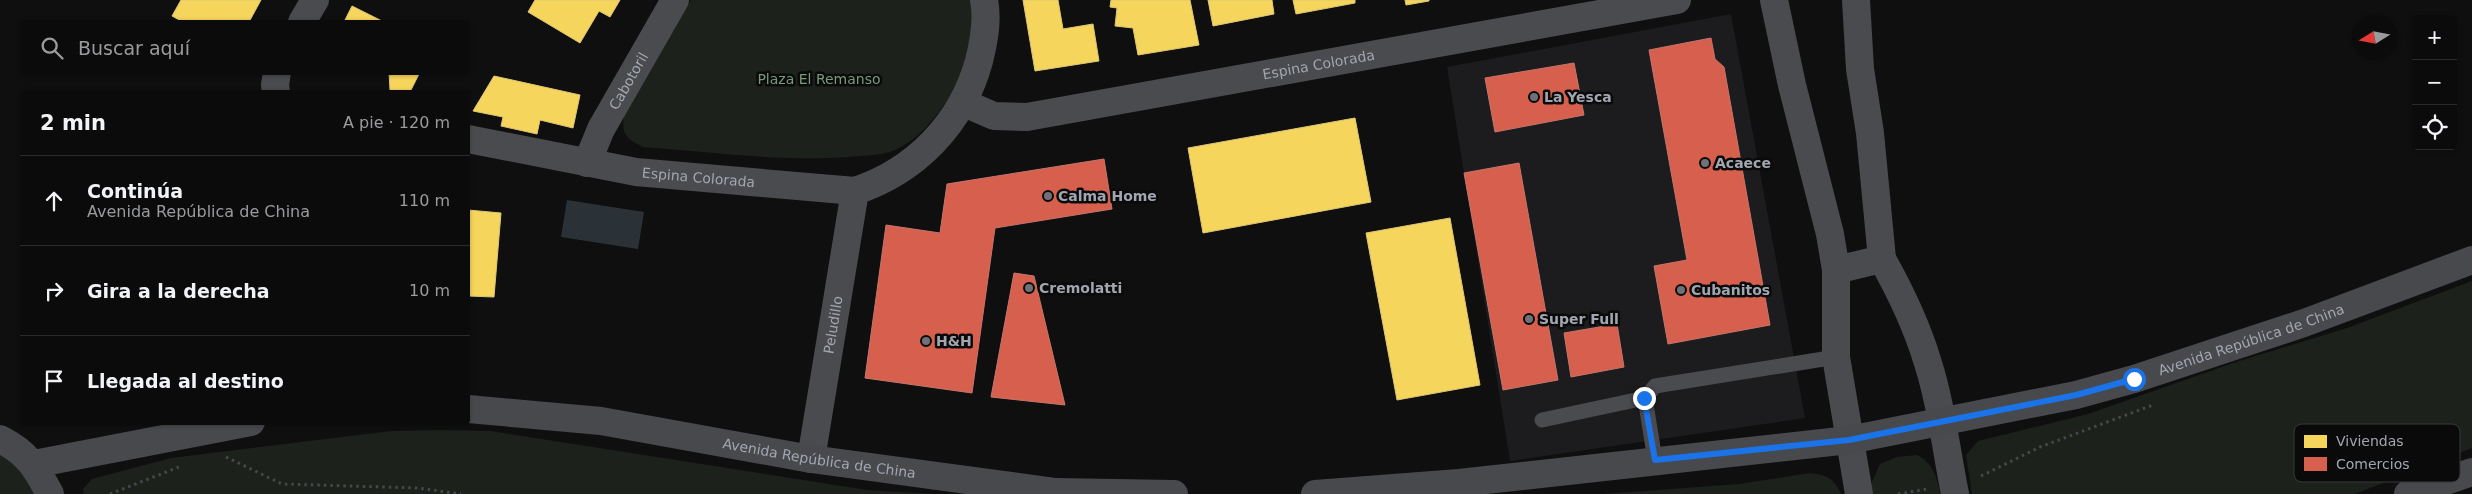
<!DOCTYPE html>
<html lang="es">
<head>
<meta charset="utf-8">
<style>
  body { margin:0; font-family:"DejaVu Sans",sans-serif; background:#141415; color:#f1f3f6 }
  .controls { position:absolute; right:15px; top:15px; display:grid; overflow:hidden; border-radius:5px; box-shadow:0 1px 4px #0004 }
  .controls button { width:45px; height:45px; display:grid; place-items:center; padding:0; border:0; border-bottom:1px solid #2b2b2d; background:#0b0b0c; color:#f1f3f6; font:25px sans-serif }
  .compass { position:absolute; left:2352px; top:15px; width:45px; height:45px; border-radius:50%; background:#0b0b0c; box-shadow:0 1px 4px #0004; rotate:259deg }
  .stop { position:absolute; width:15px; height:15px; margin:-11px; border:4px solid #1a73e8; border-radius:50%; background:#fff }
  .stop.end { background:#1a73e8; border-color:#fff; box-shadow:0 1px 5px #0008 }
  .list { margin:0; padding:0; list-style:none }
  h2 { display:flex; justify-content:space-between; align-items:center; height:65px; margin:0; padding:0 20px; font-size:21px }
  h2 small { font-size:16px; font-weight:400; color:#9a9b9d }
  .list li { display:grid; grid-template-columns:32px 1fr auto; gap:15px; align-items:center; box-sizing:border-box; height:90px; padding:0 20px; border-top:1px solid #2b2b2d }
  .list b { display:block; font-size:19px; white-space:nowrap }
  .list p { margin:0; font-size:16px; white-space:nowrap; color:#9a9b9d }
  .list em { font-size:16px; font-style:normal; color:#9a9b9d }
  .icon { flex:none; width:28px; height:28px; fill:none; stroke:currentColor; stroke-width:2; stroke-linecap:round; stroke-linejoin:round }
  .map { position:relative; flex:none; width:2472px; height:494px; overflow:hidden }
  .search { position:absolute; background:#0b0b0c; box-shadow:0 1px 4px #0004; left:20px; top:20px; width:450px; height:55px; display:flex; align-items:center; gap:12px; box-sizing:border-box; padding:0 18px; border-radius:5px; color:#9a9b9d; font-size:19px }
  .panel { position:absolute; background:#0b0b0c; box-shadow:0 1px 4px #0004; left:20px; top:90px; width:450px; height:335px; border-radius:5px }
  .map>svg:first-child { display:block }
  .built { fill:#1c1c1e }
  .green { fill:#1c211c }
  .water { fill:#2b3237 }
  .homes { fill:#f6d55c; stroke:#ddc775 }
  .shops { fill:#d6604d; stroke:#c6756b }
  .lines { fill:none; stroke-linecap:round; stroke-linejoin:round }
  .path { stroke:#46474a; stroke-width:3; stroke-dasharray:2.5 4; stroke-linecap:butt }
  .service { stroke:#4a4b4e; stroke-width:15 }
  .minor { stroke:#4a4b4e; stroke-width:28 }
  .tertiary { stroke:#4a4b4e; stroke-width:28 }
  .secondary { stroke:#48494c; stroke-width:28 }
  .route { stroke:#1a73e8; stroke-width:6 }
  .poi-dot { fill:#6f7178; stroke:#0a0a0b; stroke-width:2 }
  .labels { text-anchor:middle; stroke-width:5; stroke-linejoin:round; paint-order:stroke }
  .street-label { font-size:14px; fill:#a2a6b0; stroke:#0a0a0b }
  .park-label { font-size:14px; fill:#7a997b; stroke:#0a0a0b }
  .poi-label { font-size:14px; font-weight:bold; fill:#a2a6b0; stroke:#0a0a0b; text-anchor:start }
  .key { fill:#0a0a0b; stroke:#38393d; stroke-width:1 }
  .key-label { font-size:14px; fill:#a2a6b0 }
</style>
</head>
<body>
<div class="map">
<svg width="2472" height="494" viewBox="0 0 2472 494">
  <rect width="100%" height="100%" fill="#0f0f10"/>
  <path class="built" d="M1731 14 1805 418 1510 461 1447 67Z"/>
  <path class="green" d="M691 0H973C977 29 967 65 953 91 941 112 921 137 899 148 887 155 872 155 859 156 787 163 714 152 643 147 627 139 621 135 624 116Z
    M2472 281V448L2355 494H1972L1966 455 1978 441 2088 414 2236 362 2347 328Z
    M441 430 491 431 867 490 932 494H84L83 489 92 479 171 458 391 431Z
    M0 453 10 458 38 494H0Z
    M1917 455C1933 463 1937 477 1940 494H1873L1871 484 1880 464 1897 457Z
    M1810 473C1827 475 1834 478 1841 494H1604L1739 484Z"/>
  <path class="water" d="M567 200 644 212 638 249 561 237Z"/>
  <path class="homes" d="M181 0H261L249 22H183L172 16Z
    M535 0H620L610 17 599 11 580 43 528 12Z
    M1023 0H1058L1063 29 1093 24 1099 61 1035 71Z
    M1111 0H1190L1199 45 1138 55 1133 28 1115 26 1117 8 1110 7Z
    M1208 0H1272L1274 14 1213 26Z
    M1293 0H1355V3L1296 14Z
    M1405 0H1429V1L1406 5Z
    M352 6 384 22H344Z
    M389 72H420L410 92 390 90Z
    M494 76 580 95 573 128 540 120 537 134 501 126 503 117 473 111Z
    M1355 118 1371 202 1203 233 1188 148Z
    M468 210 501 213 494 297 468 296Z
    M1450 218 1480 385 1397 400 1366 233Z"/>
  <path class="shops" d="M1711 38 1715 59 1724 67 1770 325 1668 344 1654 266 1687 260 1649 50Z
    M1574 63 1584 115 1495 132 1485 78Z
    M1104 159 1112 209 995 228 972 393 865 378 886 225 940 233 947 184Z
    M1519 163 1558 380 1503 390 1464 173Z
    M1014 273 1034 276 1065 405 991 397Z
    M1617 324 1624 367 1571 377 1564 333Z"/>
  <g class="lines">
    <path class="path" d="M226 457 282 484 418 488 461 494
      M1981 476 2040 447 2153 405
      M110 494 179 467
      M1898 494 1927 489"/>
    <path class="service" d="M1542 420 1645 398
      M1655 460 1645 398 1655 386 1836 357"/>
    <g class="minor">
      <path d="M1774 0 1792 85 1830 234 1836 270 1882 259 1870 133 1860 69 1856 0"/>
      <path d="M302 22 315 0"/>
      <path d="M276 92 275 85 277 72"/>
      <path id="s1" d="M964 103 994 116 1027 117 1677 0"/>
      <path id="s2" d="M468 139 636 172 855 191C916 171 962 123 979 61 984 41 988 20 984 0"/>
      <path id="s3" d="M587 163 601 129 675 0"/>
      <path id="s4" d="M811 459 855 191"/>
    </g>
    <path class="tertiary" d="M1882 259C1900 291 1916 324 1927 360 1941 403 1946 449 1955 494
      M1836 270V357L1859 494"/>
    <g class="secondary">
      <path id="s5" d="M468 409 601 421 811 459 1056 492 1174 494"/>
      <path d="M0 439C28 453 36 468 50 494"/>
      <path d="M34 464 251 422"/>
      <path id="s6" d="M1315 494 1459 483 1849 440 2076 395 2134 379 2304 323 2472 260"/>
      <path d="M2408 494 2472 472"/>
    </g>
  </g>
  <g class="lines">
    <path class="route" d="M1644 398 1655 460 1849 440 2076 395 2134 379"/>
  </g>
  <g class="poi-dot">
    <circle cx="1534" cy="97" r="5"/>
    <circle cx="1705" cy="163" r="5"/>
    <circle cx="1048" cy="196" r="5"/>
    <circle cx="1029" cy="288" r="5"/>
    <circle cx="1681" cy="290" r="5"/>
    <circle cx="1529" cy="319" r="5"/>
    <circle cx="926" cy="341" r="5"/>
  </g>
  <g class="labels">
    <g class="street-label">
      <text dy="5" stroke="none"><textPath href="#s1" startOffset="362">Espina Colorada</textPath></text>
      <text dy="5" stroke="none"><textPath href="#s3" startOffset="92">Cabotoril</textPath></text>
      <text dy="5" stroke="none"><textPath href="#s2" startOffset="234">Espina Colorada</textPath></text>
      <text dy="5" stroke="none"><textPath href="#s4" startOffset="136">Peludillo</textPath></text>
      <text dy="5" stroke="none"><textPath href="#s6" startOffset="952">Avenida República de China</textPath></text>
      <text dy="5" stroke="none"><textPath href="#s5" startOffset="355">Avenida República de China</textPath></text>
    </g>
    <g class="park-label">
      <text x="819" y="84">Plaza El Remanso</text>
    </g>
    <g class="poi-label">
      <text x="1544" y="102">La Yesca</text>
      <text x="1715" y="168">Acaece</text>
      <text x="1058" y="201">Calma Home</text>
      <text x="1039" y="293">Cremolatti</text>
      <text x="1691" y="295">Cubanitos</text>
      <text x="1539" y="324">Super Full</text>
      <text x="936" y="346">H&amp;H</text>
    </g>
  </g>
  <rect x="2294" y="424" width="166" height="58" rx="8" class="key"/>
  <rect x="2304" y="435" width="23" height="13" fill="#f6d55c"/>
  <rect x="2304" y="457" width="23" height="14" fill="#d6604d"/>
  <g class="key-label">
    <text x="2336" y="446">Viviendas</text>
    <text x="2336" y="469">Comercios</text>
  </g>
</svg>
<div class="controls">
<button>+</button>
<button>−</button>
<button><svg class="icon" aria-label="locate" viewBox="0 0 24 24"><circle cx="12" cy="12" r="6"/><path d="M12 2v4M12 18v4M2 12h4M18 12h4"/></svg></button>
</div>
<svg class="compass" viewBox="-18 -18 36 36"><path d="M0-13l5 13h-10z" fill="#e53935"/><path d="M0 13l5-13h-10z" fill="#9a9b9d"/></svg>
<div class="stop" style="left:2134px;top:379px"></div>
<div class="stop end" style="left:1644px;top:398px"></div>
<div class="search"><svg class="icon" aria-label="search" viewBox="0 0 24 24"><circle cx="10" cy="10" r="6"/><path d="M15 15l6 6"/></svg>Buscar aquí</div>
<section class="panel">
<h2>2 min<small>A pie · 120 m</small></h2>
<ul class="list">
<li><svg class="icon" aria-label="ahead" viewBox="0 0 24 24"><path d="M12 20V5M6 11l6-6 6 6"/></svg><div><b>Continúa</b><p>Avenida República de China</p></div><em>110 m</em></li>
<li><svg class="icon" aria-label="right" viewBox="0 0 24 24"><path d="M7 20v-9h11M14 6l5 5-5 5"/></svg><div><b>Gira a la derecha</b></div><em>10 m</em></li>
<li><svg class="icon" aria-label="arrive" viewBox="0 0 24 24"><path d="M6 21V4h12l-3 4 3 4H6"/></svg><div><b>Llegada al destino</b></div></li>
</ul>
</section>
</div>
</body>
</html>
